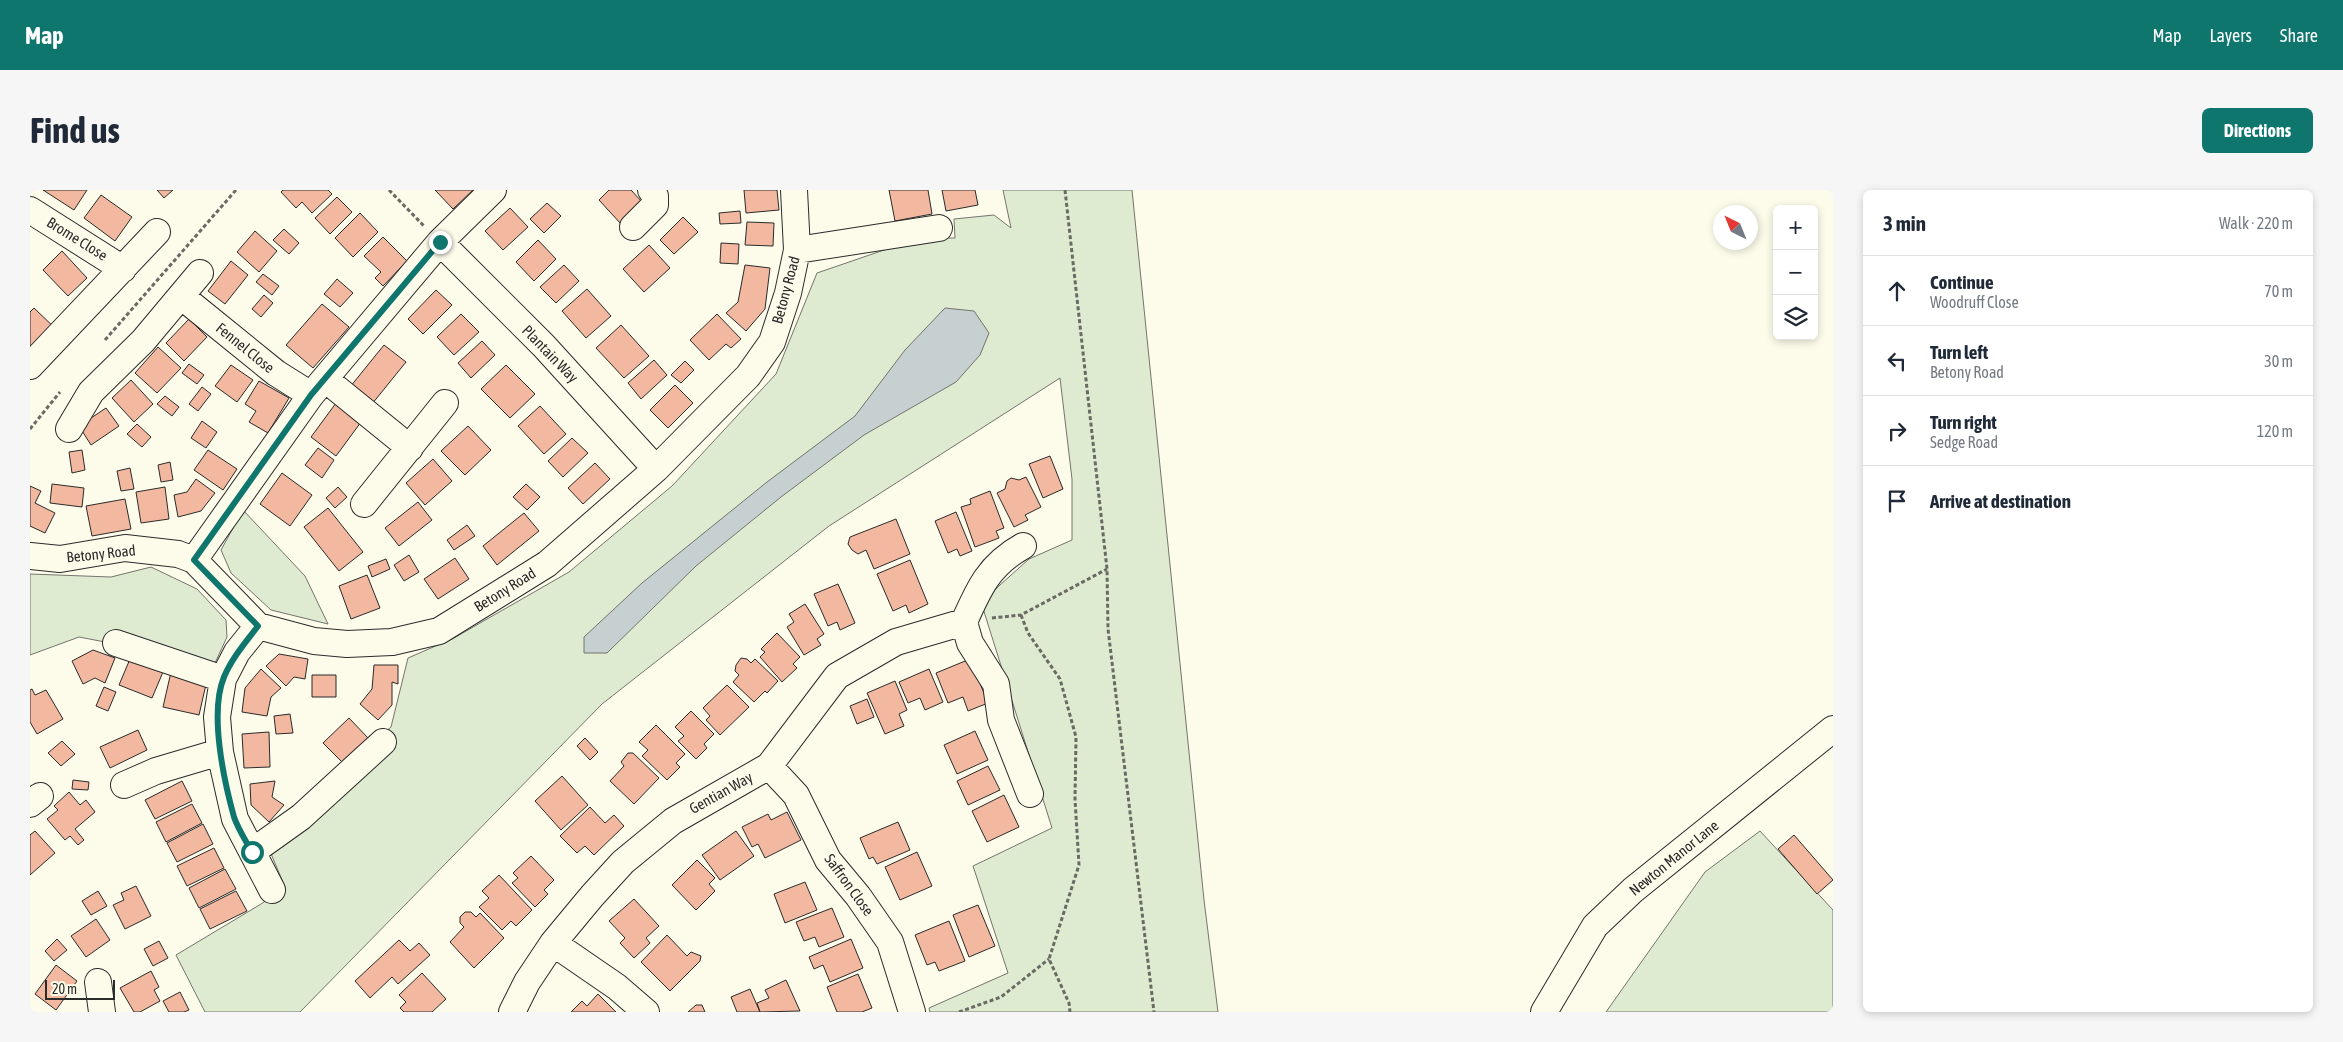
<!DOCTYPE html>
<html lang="en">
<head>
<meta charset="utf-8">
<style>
  body { margin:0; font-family:"Asap Condensed",sans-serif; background:#f6f6f7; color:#1f2937 }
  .controls { position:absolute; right:15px; top:15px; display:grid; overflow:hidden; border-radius:8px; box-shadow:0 2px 8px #0003 }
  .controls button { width:45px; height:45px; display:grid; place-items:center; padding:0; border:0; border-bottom:1px solid #e0e1e3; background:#fff; color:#1f2937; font:25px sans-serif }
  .compass { position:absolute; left:1683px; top:15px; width:45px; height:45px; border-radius:50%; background:#fff; box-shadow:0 2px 8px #0003; rotate:317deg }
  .scale { position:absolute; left:15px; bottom:12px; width:70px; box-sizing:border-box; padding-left:5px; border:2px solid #2b2b2b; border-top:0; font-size:14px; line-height:18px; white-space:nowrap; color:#2b2b2b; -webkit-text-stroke:4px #fdfbea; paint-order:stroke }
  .stop { position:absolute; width:15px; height:15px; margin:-11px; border:4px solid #0f766e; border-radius:50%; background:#fff }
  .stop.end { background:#0f766e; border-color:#fff; box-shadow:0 1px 5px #0008 }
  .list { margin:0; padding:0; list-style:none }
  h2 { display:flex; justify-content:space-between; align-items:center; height:65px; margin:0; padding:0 20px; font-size:21px }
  h2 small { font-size:16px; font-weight:400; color:#747a83 }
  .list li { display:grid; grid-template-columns:32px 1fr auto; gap:15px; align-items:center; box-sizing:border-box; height:70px; padding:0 20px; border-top:1px solid #e0e1e3 }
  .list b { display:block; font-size:19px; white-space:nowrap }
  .list p { margin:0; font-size:16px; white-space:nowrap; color:#747a83 }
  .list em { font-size:16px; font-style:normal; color:#747a83 }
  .icon { flex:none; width:28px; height:28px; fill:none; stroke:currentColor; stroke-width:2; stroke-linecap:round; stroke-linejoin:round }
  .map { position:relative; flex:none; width:1803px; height:822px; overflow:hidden; border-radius:8px }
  header { display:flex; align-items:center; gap:30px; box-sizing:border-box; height:70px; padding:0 25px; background:#0f766e; color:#fff }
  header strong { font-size:24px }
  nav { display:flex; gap:28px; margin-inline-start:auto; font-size:18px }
  .intro { display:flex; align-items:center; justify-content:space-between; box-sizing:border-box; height:120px; padding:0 30px }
  h1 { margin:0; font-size:35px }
  .button { padding:12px 22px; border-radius:8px; background:#0f766e; color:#fff; font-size:18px; font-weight:700 }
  main { display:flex; gap:30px; padding:0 30px }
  aside { flex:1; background:#fff; border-radius:8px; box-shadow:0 2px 8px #0003 }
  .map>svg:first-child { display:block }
  .green { fill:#deebd1; stroke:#74746e }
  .water { fill:#c7d0d0; stroke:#74746e }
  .building { fill:#f2b8a0; stroke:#2b2b2b }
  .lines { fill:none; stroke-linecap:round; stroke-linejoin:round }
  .minor-casing { stroke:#2b2b2b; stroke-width:28 }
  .path { stroke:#6a6964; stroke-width:3; stroke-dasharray:4 2.5; stroke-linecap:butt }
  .minor { stroke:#fdfbea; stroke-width:26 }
  .route { stroke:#0f766e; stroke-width:6 }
  .labels { text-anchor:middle; stroke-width:4; stroke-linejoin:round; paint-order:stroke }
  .street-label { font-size:15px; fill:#2b2b2b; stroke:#fdfbea }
</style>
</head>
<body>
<header>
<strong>Map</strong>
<nav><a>Map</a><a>Layers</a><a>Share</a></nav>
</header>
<div class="intro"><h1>Find us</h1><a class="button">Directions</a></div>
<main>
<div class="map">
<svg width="1803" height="822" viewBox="0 0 1803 822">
  <rect width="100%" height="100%" fill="#fdfbea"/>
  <path class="green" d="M973 0H1102L1174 710 1188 822H900L899 818 978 783 943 676 1022 638 951 412 999 369 1042 350V289L1030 188 799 336 572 514 270 822H175L146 765 231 714 255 697 234 647 361 537 378 468 424 448 539 382 642 296 746 184 787 83 889 48H925L924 29 964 25 981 38Z
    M213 320 275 386 298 434 241 420 201 383 191 360Z
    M121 377 167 399 196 430 197 447 185 473 49 447 0 465V384L81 387Z
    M1730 641 1803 720V822H1576L1675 682Z"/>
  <path class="water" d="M915 118 944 121 959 143 950 165 926 192 834 245 751 307 666 376 577 463H554V447L612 393 737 292 825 226 875 160Z"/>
  <path class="building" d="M13 0H57L44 20Z
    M127 0H143L134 8Z
    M253 0H298L302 4 282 23 272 12 266 18 251 2Z
    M405 0H443L423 19Z
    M579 0H601L613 13 591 34 569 10Z
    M714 0H747L749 20 716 23Z
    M859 0H898L902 24 865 31Z
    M912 0H945L948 15 916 21Z
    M71 5 102 27 85 51 54 28Z
    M307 7 322 22 300 44 285 28Z
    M517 13 531 26 514 43 500 29Z
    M480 18 498 37 473 60 455 41Z
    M710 21 711 33 690 34 689 23Z
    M330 23 348 42 323 67 305 48Z
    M653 27 668 42 644 64 630 50Z
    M717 32 744 33 743 56 715 55Z
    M254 39 269 53 259 64 243 50Z
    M225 41 247 61 229 82 207 62Z
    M353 47 377 71 353 96 345 88 351 82 334 66Z
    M508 50 526 69 504 91 486 72Z
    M691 53 709 54 708 74 690 73Z
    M619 55 640 78 614 102 593 79Z
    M32 61 57 88 38 106 13 80Z
    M201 71 218 85 195 114 178 101Z
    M534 75 549 91 526 113 510 97Z
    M715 75 740 78 735 119 716 141 696 123 708 112Z
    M233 84 249 96 242 105 226 92Z
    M307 89 323 103 310 117 294 104Z
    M557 99 581 126 556 148 532 121Z
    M406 100 422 115 393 144 378 129Z
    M234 105 243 113 231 127 222 119Z
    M292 114 319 137 283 178 256 155Z
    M4 118 27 140 0 164V122Z
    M431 124 449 142 424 165 407 147Z
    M687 124 711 149 701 158 696 154 679 170 660 150Z
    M159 129 177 147 154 171 136 153Z
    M591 135 619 166 594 188 566 158Z
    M452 151 465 165 441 188 428 173Z
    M354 155 376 172 342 214 320 197Z
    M128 157 151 178 127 203 105 183Z
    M624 170 637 185 611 209 598 193Z
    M655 171 664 180 651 193 641 185Z
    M159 174 174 185 167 194 152 183Z
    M201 175 223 190 207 212 185 196Z
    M476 175 505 204 480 228 451 199Z
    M101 190 123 214 104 232 82 208Z
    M229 191 259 208 238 243 219 232 226 221 215 214Z
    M645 195 663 213 638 238 620 220Z
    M172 197 181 204 168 221 159 214Z
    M135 206 149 217 142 226 127 214Z
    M309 209 334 228 306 266 281 247Z
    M510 216 536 244 514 264 488 236Z
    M76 218 89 236 61 255 49 236Z
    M172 231 187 242 176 258 161 248Z
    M107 234 121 247 112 257 97 244Z
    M438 236 461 260 435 285 411 261Z
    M542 248 558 263 533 287 518 271Z
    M288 258 304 270 292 288 275 275Z
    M52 260 55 280 42 283 39 262Z
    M178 260 207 279 193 300 164 280Z
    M1020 266 1033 299 1013 308 999 274Z
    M403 269 422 291 395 315 376 293Z
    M140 272 143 290 131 292 128 275Z
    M565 273 580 289 553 314 538 298Z
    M100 278 104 299 91 301 87 281Z
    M252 283 282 305 260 336 230 314Z
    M996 287 1011 317 995 325 998 330 984 337 967 303 975 299 977 291 981 288 989 290Z
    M166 289 185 303 171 321 148 327 144 305 157 302Z
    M22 294 54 298 52 317 20 313Z
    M496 294 510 307 497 320 483 307Z
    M0 296 11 301 5 313 25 323 15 343 0 336Z
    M135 297 139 329 111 333 106 302Z
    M308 297 317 307 305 318 296 308Z
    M960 301 974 338 966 341 969 348 945 357 931 317 941 314 940 309Z
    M95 309 101 339 62 346 56 316Z
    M388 312 402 330 369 356 355 338Z
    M298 318 333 362 309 381 274 337Z
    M926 322 942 361 930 366 927 359 918 363 905 331Z
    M494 323 509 341 467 375 453 356Z
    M866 329 880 364 844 379 836 360 828 364 822 360 818 354 820 347Z
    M437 335 445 346 424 360 417 350Z
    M379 365 389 382 374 391 364 375Z
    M425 368 439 389 408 409 394 389Z
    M356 369 360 379 342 387 338 376Z
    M880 370 898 414 879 423 876 415 863 421 847 384Z
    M337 385 350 418 321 429 309 396Z
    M808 394 825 433 810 440 807 432 798 436 784 404Z
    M775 414 794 444 787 449 791 455 774 465 757 437 764 432 759 424Z
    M747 443 770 467 763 474 767 478 752 492 730 467 735 462 731 459Z
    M63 460 85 468 75 493 65 488 53 494 42 471Z
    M249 464 278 469 275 489 264 487 256 496 236 476Z
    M711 468 717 469 721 473 725 469 748 491 737 503 735 501 724 512 703 492 709 485 705 481 706 475Z
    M100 469 133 482 122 508 89 495Z
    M940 469 958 513 938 521 933 507 918 513 906 483Z
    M344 475H368V494L362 492V515L348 530 330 514 342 499Z
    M231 479 251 498 241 507 237 526 212 522 215 498Z
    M899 479 913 512 895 520 890 508 878 513 869 492Z
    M141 482 177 490 169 525 133 517Z
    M282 485H306V507H282Z
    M865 491 877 520 869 524 874 536 855 544 837 503Z
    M697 495 719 517 690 545 676 530 680 526 673 518Z
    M74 497 86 502 78 521 66 516Z
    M2 499 5 505 16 500 33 529 7 544 0 532V500Z
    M837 509 844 527 827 534 820 516Z
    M661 521 684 544 674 554 677 558 666 569 648 551 654 546 645 537Z
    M260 524 263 543 246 544 244 526Z
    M319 528 338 548 312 572 293 553Z
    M626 535 655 564 646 573 650 577 637 590 612 566 618 560 609 552Z
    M108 540 117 560 80 578 70 557Z
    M945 541 958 570 927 584 914 555Z
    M239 542 240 577 214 578 212 544Z
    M555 548 568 562 560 570 547 556Z
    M32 551 45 564 31 576 18 563Z
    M598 563H603L629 588 604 614 580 591 594 576 591 572Z
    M958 576 970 600 938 615 927 591Z
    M532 586 558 615 531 640 505 611Z
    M43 590 59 592 58 600 42 599Z
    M152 591 162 611 125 629 115 610Z
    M245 591 242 607 254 615 239 632 221 615 220 594Z
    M39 602 50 615 56 610 65 622 45 639 54 650 48 655 40 646 35 650 17 629 28 620 24 616Z
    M974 605 989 637 957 652 942 621Z
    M162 614 172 633 136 652 126 632Z
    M560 617 575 633 584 625 594 636 564 665 555 656 547 663 530 646Z
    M757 622 771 650 735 668 728 654 722 657 712 637 738 624 741 630Z
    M868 632 880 660 847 674 843 667 839 669 830 648Z
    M173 634 183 654 147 672 137 653Z
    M5 641 25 663 0 685V645Z
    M706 641 724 666 690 690 672 665Z
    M1764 645 1803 690 1787 704 1748 659Z
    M184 658 194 678 157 696 147 676Z
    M887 662 902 696 870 710 855 677Z
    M501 666 524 690 514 700 518 704 505 717 482 693 488 688 483 683Z
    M667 670 685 688 679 694 685 701 666 720 642 695Z
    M195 679 206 699 169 718 159 698Z
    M469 685 502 720 486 736 481 731 472 740 449 717 459 708 452 701Z
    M775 692 787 720 755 733 744 704Z
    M106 696 121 726 95 739 83 715 94 710 91 703Z
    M68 701 77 716 61 725 52 711Z
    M206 701 217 721 180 739 170 719Z
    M604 709 629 736 616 748 620 753 604 768 590 753 595 748 579 731Z
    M948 715 965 756 939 767 923 725Z
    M802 718 814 747 789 757 785 747 774 751 766 732Z
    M435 722H441L446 727 450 723 474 748 444 778 420 752 434 737 430 733V727Z
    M66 729 80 750 56 767 41 746Z
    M919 731 935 771 909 781 905 772 897 775 885 745Z
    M637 745 657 766 661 762 671 766 670 771 640 801 611 772Z
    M27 749 37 760 24 771 15 761Z
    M821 749 833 778 800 792 793 775 784 779 779 767Z
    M369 750 380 761 389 753 400 765 368 794 362 787 340 808 325 791Z
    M129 751 138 768 123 776 114 759Z
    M26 775 47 791 26 820 5 804Z
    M121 781 129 797 124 800 130 811 110 822H104L90 798Z
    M392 783 416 809 402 822H374L370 818 376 812 369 805Z
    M828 784 842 818 832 822H807L797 797Z
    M756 790 770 821 730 822 727 813 739 808 735 800Z
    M720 799 730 822H707L701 807Z
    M150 802 159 820 154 822H139L133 811Z
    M568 804 586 822H541L552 811 557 816Z
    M666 815H672L675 822H658Z"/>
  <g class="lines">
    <g class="minor-casing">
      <path id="minor" d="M0 20 93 79
        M603 37 625 15V6L621 0
        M410 52 514 156 626 279
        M767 60 909 38
        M151 106 246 183 281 205
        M0 176 127 42
        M295 189 380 258
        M39 239 61 202 113 151 170 83
        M334 314 415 213
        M993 356C959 375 949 398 934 432L940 453 966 494 971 530 1000 604
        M0 366 30 369 95 358 148 364 164 370 228 436 284 451 317 454 362 452 409 441 517 374 626 279 718 186 742 152 758 103 767 60 764 0
        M164 370 281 205 410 52 463 0
        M228 436 207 462 193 489 187 527 190 562 205 629 242 700
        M86 453 193 489
        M739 576 766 605 798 670 828 706 860 752 882 822
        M94 595 126 581 190 562
        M0 614 10 606
        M222 662 271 627 353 552
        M523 753 587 797 616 822
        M68 792 72 822
        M482 822 497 792 523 753 562 706 593 672 643 631 739 576 807 486 866 452 934 432
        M1514 822 1565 736 1603 700 1803 539"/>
    </g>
    <path class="path" d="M359 0 394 36
      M1035 0 1077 379 1078 439 1124 822
      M75 150 206 0
      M0 239 30 202
      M991 425 998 443 1030 489 1046 547 1045 609 1049 675 1019 769 1039 813 1040 822
      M962 428 991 425 1077 379
      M929 822 971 807 1019 769"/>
    <use href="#minor" class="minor"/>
  </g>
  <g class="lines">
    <path class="route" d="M222 662C216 651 208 639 204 627 194 591 179 523 194 487 202 468 215 453 228 436L164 370 281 205 410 52"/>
  </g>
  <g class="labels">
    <g class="street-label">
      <text transform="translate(47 49) rotate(32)" y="5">Brome Close</text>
      <text transform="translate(756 100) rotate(-75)" y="5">Betony Road</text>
      <text transform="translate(215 158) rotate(39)" y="5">Fennel Close</text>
      <text transform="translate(520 164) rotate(46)" y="5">Plantain Way</text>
      <text transform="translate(71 364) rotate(-6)" y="5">Betony Road</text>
      <text transform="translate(475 400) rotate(-32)" y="5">Betony Road</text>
      <text transform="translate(691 603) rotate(-29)" y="5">Gentian Way</text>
      <text transform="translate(1644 668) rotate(-39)" y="5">Newton Manor Lane</text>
      <text transform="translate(819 695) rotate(54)" y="5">Saffron Close</text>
    </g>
  </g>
</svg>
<div class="controls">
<button>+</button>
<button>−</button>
<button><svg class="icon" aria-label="layers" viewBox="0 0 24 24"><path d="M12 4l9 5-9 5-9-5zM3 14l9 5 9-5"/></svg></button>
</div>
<svg class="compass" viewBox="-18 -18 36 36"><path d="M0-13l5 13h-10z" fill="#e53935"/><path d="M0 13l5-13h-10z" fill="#747a83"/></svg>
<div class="scale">20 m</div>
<div class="stop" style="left:222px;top:662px"></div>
<div class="stop end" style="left:410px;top:52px"></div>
</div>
<aside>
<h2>3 min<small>Walk · 220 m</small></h2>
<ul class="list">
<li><svg class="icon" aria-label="ahead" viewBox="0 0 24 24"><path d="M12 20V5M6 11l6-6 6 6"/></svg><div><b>Continue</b><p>Woodruff Close</p></div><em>70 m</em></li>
<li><svg class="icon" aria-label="left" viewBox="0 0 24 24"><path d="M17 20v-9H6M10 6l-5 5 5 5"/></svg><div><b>Turn left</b><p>Betony Road</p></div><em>30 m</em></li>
<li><svg class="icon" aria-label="right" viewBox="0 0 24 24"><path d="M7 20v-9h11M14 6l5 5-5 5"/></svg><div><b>Turn right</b><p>Sedge Road</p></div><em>120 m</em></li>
<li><svg class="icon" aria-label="arrive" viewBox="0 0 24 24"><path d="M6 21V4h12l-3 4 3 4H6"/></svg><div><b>Arrive at destination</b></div></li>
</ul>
</aside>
</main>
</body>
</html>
